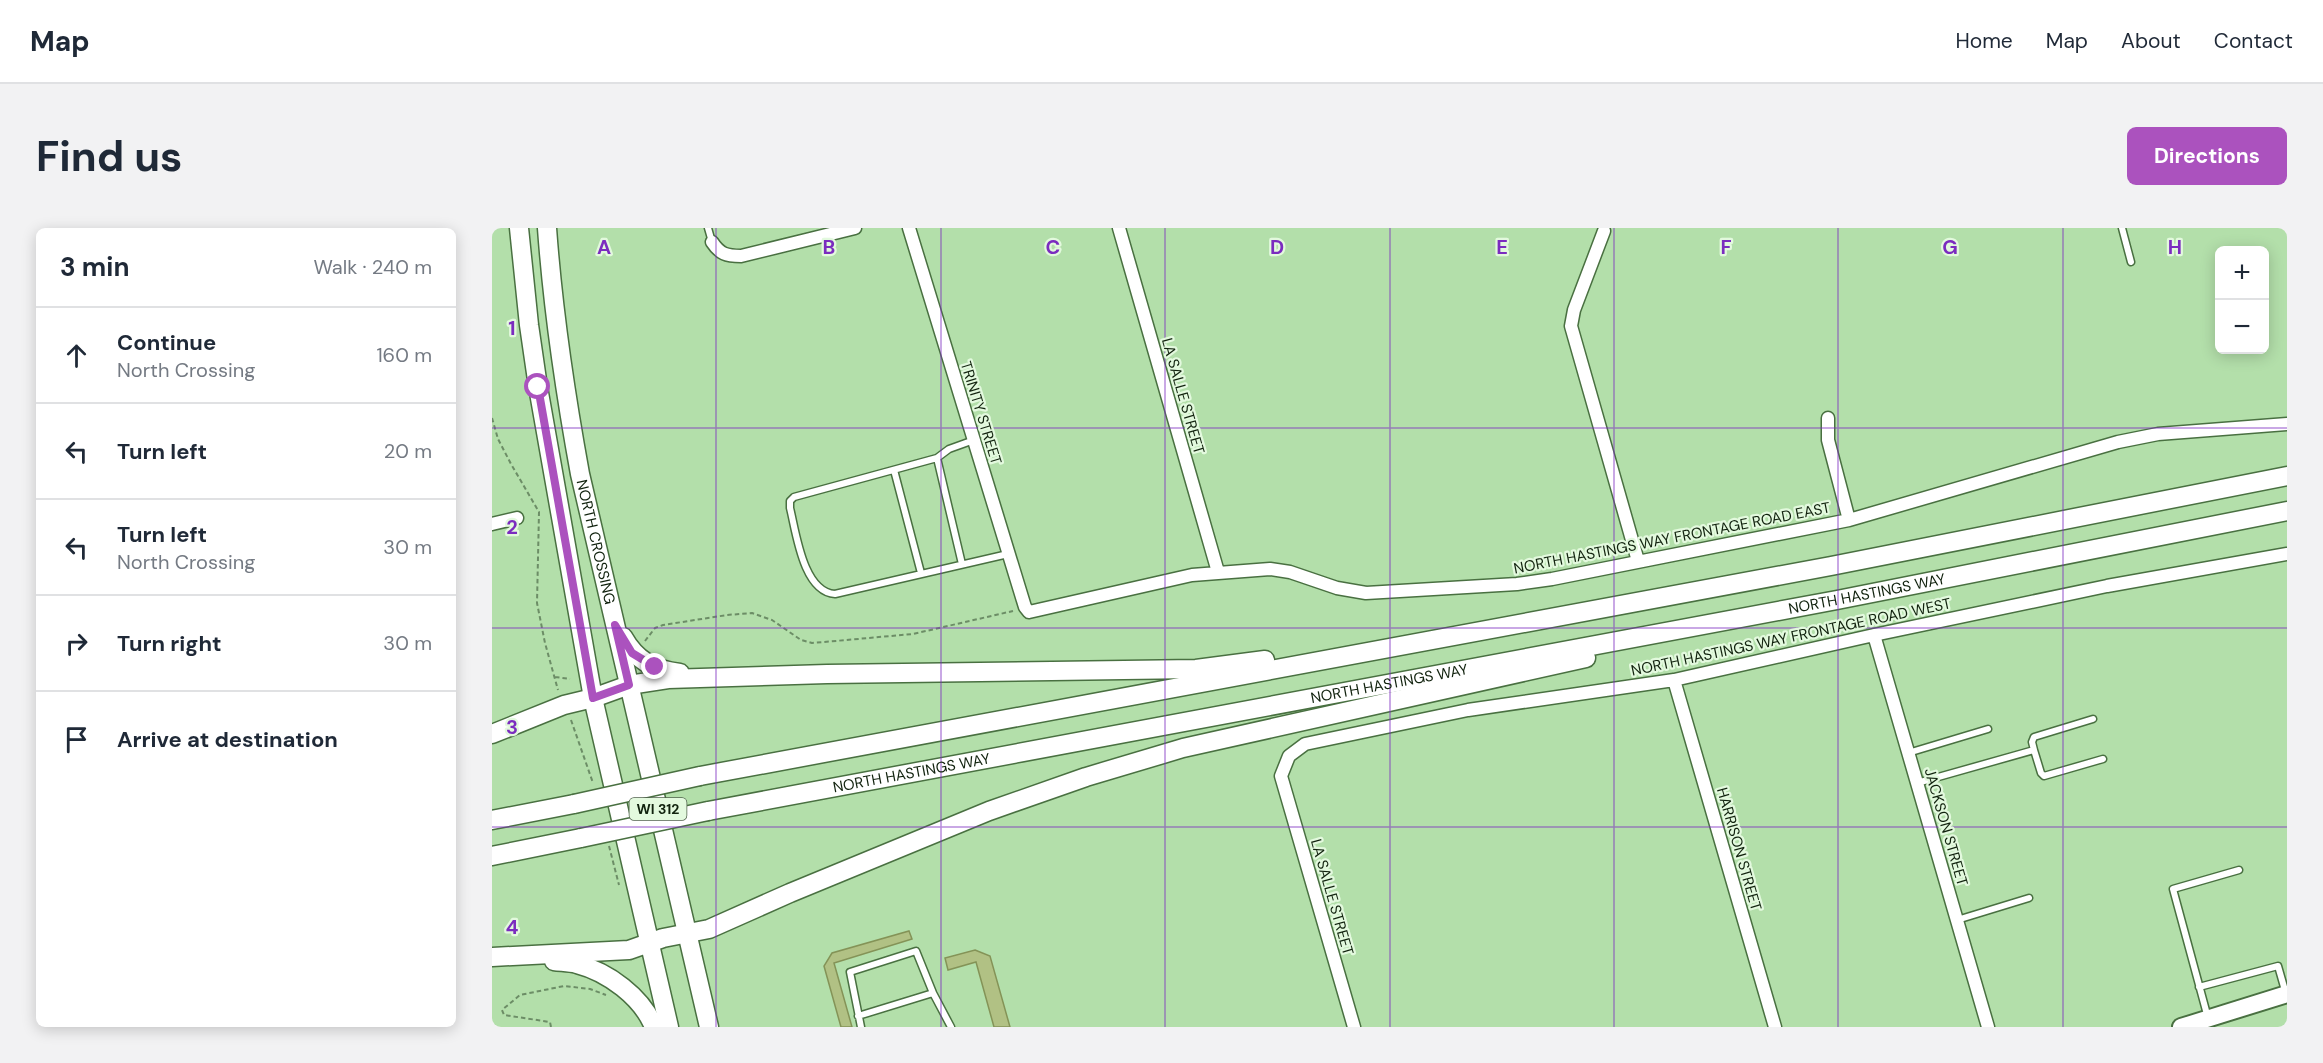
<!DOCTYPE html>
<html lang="en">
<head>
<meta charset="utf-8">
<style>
  body { margin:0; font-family:"DM Sans",sans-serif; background:#f2f2f3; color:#1f2937 }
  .controls { position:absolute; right:18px; top:18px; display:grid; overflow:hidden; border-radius:9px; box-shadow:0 3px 15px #0003 }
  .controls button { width:54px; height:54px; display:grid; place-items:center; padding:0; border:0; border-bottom:2px solid #e0e1e3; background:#fff; color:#1f2937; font:30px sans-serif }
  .stop { position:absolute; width:18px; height:18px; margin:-14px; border:4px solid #ab52be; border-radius:50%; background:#fff }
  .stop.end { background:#ab52be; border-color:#fff; box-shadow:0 2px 6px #0008 }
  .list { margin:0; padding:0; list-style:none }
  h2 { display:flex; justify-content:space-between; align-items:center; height:78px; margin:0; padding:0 24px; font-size:26px }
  h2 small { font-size:20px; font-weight:400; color:#747a83 }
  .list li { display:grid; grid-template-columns:39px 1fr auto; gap:18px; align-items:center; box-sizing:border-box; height:96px; padding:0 24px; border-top:2px solid #e0e1e3 }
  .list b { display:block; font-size:22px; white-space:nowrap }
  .list p { margin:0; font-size:20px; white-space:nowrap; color:#747a83 }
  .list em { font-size:20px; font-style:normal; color:#747a83 }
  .icon { flex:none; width:33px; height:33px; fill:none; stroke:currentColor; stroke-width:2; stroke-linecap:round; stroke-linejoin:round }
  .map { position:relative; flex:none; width:1795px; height:799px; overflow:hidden; border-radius:9px }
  header { display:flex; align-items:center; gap:36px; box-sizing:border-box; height:84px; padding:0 30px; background:#fff; border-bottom:2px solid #e0e1e3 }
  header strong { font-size:28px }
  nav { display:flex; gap:33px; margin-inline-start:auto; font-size:21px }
  .intro { display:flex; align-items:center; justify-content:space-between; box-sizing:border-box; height:144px; padding:0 36px }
  h1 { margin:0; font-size:42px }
  .button { padding:15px 27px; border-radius:9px; background:#ab52be; color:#fff; font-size:21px; font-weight:700 }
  main { display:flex; gap:36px; padding:0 36px }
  aside { flex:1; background:#fff; border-radius:9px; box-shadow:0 3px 15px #0003 }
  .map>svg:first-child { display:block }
  .building { fill:#b1c184; stroke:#849357; stroke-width:1.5 }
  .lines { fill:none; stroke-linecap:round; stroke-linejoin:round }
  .lane-casing { stroke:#497041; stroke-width:9 }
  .street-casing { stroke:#497041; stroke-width:15 }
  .secondary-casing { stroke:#497041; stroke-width:20 }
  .primary-casing { stroke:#497041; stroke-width:21 }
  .path { stroke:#6c8d66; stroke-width:2; stroke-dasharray:4.5 3; stroke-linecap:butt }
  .lane { stroke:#fff; stroke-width:6 }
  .street { stroke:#fff; stroke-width:12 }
  .secondary { stroke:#fff; stroke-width:16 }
  .primary { stroke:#fff; stroke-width:18 }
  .primary-bridge-casing { stroke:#497041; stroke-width:21; stroke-linecap:butt }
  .primary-bridge { stroke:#fff; stroke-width:18 }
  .route { stroke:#ab52be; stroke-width:8 }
  .grid { fill:none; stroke:#7b2cbf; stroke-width:1.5; stroke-opacity:0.55 }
  .labels { text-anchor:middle; stroke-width:4.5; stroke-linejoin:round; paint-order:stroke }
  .shield { fill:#e3f9de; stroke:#50624c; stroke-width:1.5 }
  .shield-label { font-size:14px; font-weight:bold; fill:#11220e }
  .street-label { font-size:15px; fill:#11220e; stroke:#e3f9de }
  .grid-label { font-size:20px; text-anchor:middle; font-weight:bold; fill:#7b2cbf; stroke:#e3f9de; stroke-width:4.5; stroke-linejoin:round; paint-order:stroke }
</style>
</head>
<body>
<header>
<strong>Map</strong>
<nav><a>Home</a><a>Map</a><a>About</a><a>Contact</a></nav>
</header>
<div class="intro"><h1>Find us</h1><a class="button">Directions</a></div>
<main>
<aside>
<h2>3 min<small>Walk · 240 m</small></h2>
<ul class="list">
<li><svg class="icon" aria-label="ahead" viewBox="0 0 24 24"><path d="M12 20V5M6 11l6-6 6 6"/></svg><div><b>Continue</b><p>North Crossing</p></div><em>160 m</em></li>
<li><svg class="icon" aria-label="left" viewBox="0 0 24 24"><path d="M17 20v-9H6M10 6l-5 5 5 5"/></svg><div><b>Turn left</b></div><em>20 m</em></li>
<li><svg class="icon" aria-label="left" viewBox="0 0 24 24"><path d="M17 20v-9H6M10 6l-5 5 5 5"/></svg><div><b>Turn left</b><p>North Crossing</p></div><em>30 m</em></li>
<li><svg class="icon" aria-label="right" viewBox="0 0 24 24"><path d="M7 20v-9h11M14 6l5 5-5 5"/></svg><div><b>Turn right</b></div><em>30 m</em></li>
<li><svg class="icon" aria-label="arrive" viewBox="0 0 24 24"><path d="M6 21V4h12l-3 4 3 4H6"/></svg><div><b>Arrive at destination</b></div></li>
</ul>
</aside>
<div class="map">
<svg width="1795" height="799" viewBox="0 0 1795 799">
  <rect width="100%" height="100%" fill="#b3dfaa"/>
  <path class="building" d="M417 703 420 711 342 735 360 799H349L332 738 340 725Z
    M483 722 498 728 518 799H502L484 734 456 742 453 730Z"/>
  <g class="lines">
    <g class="lane-casing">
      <path id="lane" d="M216 0 220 14
        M1630 0 1639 34
        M482 212 457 221 445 230 302 269 298 273V280C304 304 311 364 343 366L516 326
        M445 230 470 336
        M402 242 429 345
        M1542 522 1549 545 1552 548 1611 531
        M1416 525 1496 501
        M1425 555 1542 522 1540 514 1542 509 1601 491
        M1465 692 1537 670
        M1707 759 1786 738 1794 766
        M366 788 441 765
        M1716 790 1681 661 1747 642
        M369 799 358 744 424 723 441 765 459 799"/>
    </g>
    <g class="street-casing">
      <path id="street" d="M417 0 533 379 537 384 700 347 778 341 798 344 845 360 874 365 1025 356 1060 351 1357 292 1626 214 1666 206 1795 196
        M627 0 726 344
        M1112 3 1082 82 1079 98 1146 333
        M220 14C228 26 234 28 249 28L363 0
        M1336 190V212L1357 292
        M0 296 25 290
        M1382 407 1496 799
        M1182 452 1283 799
        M862 799 789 548 797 528 813 516 976 482 1182 452 1382 407 1615 358 1795 326"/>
    </g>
    <g class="secondary-casing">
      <path id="secondary" d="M1689 799 1795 766"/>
    </g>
    <g class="primary-casing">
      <g id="primary">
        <path d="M27 0 37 97 46 159 101 470 177 799"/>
        <path id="s1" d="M55 0C61 83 73 164 88 246L217 799"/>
        <path d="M131 409C144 432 161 442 188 445"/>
        <path d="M0 506 72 477 101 470 137 457 176 451 335 446 704 441 773 432"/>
        <path d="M208 548 1339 338 1795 248"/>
        <path id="s2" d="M216 583 1345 372 1795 283"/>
        <path d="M0 592 82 576"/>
        <path d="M0 628 89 610"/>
        <path d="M0 729 137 722 171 710 217 701 298 665 497 583 594 549 691 520 1094 430"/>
        <path d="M62 733C69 734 78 734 85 736 116 744 150 769 162 799"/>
      </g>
    </g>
    <path class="path" d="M0 190 6 211 19 236 47 284 45 375 53 415 66 462
      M153 413 163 400 171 397 235 387 260 385 280 392 309 412 320 415 332 414 421 406 521 383
      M63 449 78 451
      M79 492 101 555
      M117 618 127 657
      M59 799 58 794 12 787 10 782 28 767 72 758 98 761 114 767"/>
    <use href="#lane" class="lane"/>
    <use href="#street" class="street"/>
    <use href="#secondary" class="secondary"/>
    <use href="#primary" class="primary"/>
    <g class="primary-bridge-casing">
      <path id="primary-bridge" d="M82 576 208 548
        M89 610 216 583"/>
    </g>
    <use href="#primary-bridge" class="primary-bridge"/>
  </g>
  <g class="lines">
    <path class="route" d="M46 159 101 470 137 457 123 397 140 425 163 439"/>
  </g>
  <path class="grid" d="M224 0V799M449 0V799M673 0V799M898 0V799M1122 0V799M1346 0V799M1571 0V799M0 200H1795M0 400H1795M0 599H1795"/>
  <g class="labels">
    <rect class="shield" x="137.5" y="570" width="57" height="22" rx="4.5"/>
    <g class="shield-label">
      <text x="166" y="586">WI 312</text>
    </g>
    <g class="street-label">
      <text transform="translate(691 168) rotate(74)" y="5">LA SALLE STREET</text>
      <text transform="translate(489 185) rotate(73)" y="5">TRINITY STREET</text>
      <text transform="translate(1180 310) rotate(-11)" y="5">NORTH HASTINGS WAY FRONTAGE ROAD EAST</text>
      <text dy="5" stroke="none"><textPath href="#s1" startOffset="318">NORTH CROSSING</textPath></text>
      <text dy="5" stroke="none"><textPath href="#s2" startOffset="1179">NORTH HASTINGS WAY</textPath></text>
      <text transform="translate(1299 409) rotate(-12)" y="5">NORTH HASTINGS WAY FRONTAGE ROAD WEST</text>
      <text dy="5" stroke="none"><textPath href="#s2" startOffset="693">NORTH HASTINGS WAY</textPath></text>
      <text dy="5" stroke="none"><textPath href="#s2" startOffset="207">NORTH HASTINGS WAY</textPath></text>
      <text transform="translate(1454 599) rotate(74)" y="5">JACKSON STREET</text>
      <text transform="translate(1247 621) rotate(74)" y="5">HARRISON STREET</text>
      <text transform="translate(840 669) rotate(74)" y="5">LA SALLE STREET</text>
    </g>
  </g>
  <g class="grid-label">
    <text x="112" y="26">A</text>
    <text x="337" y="26">B</text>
    <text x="561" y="26">C</text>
    <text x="785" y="26">D</text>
    <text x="1010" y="26">E</text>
    <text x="1234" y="26">F</text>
    <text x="1458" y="26">G</text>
    <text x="1683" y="26">H</text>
    <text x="20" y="107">1</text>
    <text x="20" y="306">2</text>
    <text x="20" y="506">3</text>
    <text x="20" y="706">4</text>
  </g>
</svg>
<div class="controls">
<button>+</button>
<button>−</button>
</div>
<div class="stop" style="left:46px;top:159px"></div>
<div class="stop end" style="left:163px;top:439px"></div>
</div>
</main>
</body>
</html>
